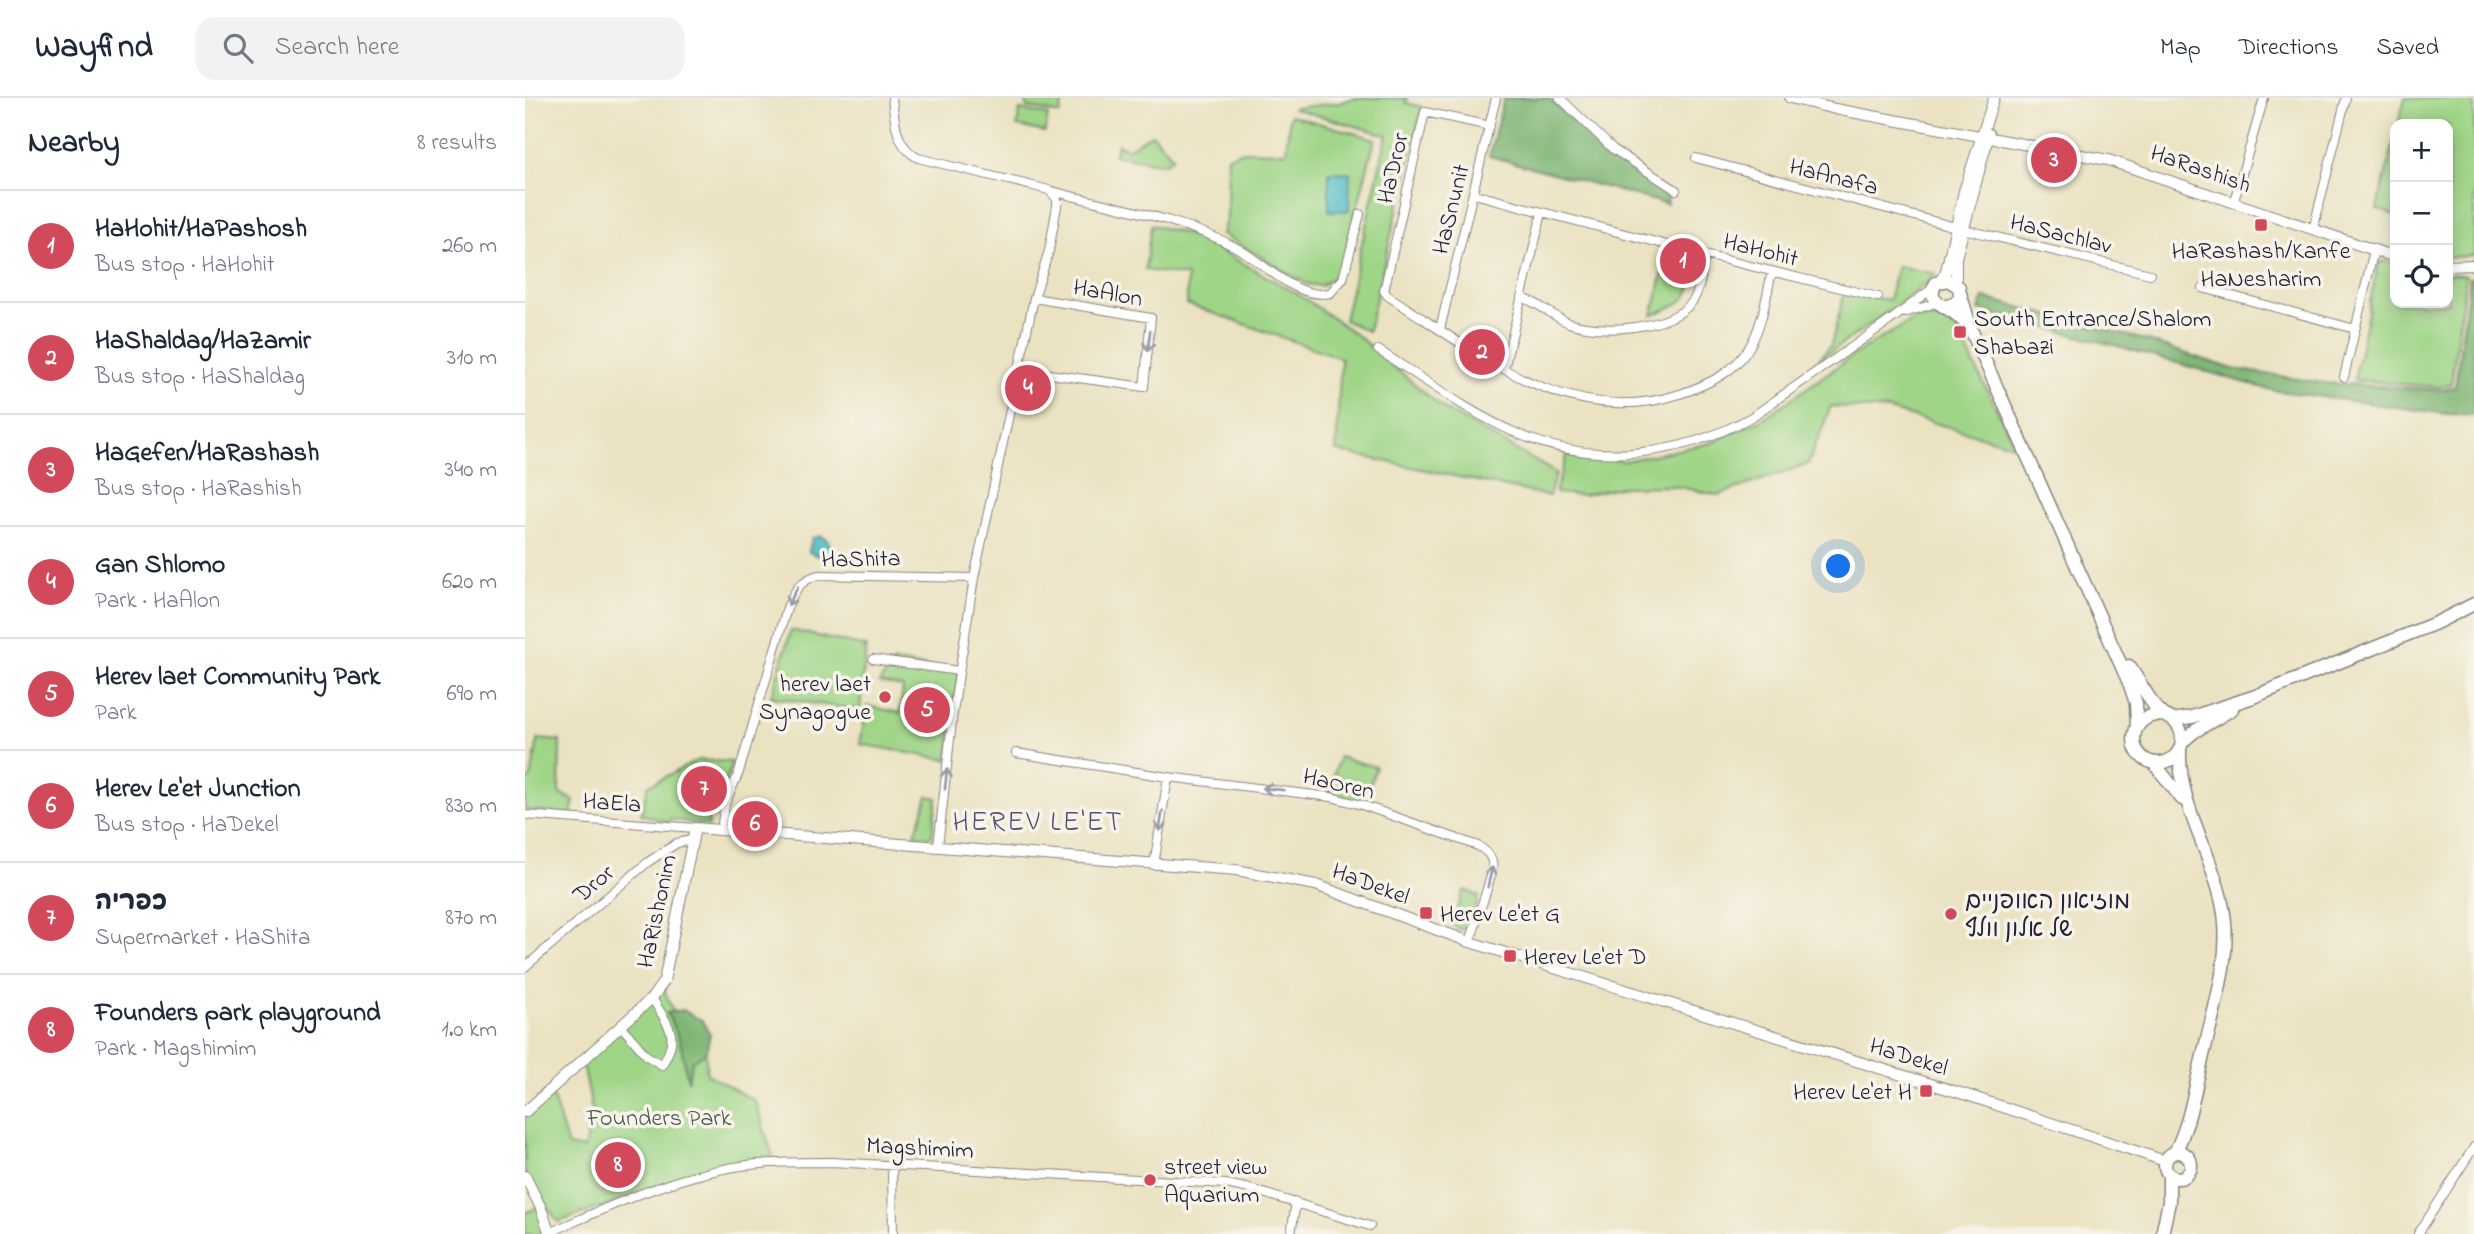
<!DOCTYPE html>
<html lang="en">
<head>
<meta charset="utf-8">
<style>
  body { margin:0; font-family:"Indie Flower","Playpen Sans Hebrew",sans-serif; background:#f2f2f3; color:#1f2937 }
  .controls { position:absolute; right:21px; top:21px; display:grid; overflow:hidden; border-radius:14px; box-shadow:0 4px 18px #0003 }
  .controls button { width:63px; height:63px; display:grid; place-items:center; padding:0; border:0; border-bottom:2px solid #e0e1e3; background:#fff; color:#1f2937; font:35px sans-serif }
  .you { position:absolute; left:1314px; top:469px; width:24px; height:24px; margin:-18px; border:5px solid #fff; border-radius:50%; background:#1a73e8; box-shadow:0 0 0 10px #1a73e833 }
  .badge { display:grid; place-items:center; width:46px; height:46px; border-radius:50%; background:#d1495b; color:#fff; font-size:23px; font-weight:700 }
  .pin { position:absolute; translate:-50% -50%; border:4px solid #fff; box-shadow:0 2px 7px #0006 }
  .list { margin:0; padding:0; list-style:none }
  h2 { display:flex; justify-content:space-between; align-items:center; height:91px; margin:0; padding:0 28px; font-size:30px }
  h2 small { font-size:23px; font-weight:400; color:#747a83 }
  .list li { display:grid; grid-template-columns:46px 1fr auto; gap:21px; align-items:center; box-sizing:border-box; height:112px; padding:0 28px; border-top:2px solid #e0e1e3 }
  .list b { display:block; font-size:26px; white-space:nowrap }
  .list p { margin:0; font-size:23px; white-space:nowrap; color:#747a83 }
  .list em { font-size:23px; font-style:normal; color:#747a83 }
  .icon { flex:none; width:38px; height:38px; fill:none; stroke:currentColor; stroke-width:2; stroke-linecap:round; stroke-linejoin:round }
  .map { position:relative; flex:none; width:1949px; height:1136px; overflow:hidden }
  header { display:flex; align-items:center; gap:42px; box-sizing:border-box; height:98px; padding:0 35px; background:#fff; border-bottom:2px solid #e0e1e3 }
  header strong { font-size:33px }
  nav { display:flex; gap:38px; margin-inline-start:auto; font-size:24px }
  .search { width:490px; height:63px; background:#f2f2f3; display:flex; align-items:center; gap:18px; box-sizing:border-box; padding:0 24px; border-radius:21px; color:#747a83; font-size:26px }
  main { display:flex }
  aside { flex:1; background:#fff }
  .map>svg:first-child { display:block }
  .green { fill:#9fd587; stroke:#607c61; stroke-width:2 }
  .forest { fill:#7fb674; stroke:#506c58; stroke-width:2 }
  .water { fill:#4cbac4; stroke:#376e80; stroke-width:2 }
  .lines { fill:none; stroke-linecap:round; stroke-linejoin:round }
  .minor-casing { stroke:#86827e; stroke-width:10 }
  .tertiary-casing { stroke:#86827e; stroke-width:12 }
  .secondary-casing { stroke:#86827e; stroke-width:15 }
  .minor { stroke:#fff; stroke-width:8 }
  .tertiary { stroke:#fff; stroke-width:10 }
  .secondary { stroke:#fff; stroke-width:12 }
  .oneway { stroke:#9c9ca7 }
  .poi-dot { fill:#d1495b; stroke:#f7f3e8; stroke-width:2.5 }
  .labels { text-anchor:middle; stroke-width:7; stroke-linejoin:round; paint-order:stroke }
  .street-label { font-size:24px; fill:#22223b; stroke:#f7f3e8 }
  .poi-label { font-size:24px; fill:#22223b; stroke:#f7f3e8; text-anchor:start }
  .park-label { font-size:24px; fill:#485852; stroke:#f7f3e8 }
  .quarter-label { font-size:28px; letter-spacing:2px; fill:#575073; stroke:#f7f3e8 }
</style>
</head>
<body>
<header>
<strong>Wayfind</strong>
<div class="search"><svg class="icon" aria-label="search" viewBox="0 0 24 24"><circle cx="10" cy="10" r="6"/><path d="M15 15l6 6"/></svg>Search here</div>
<nav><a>Map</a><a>Directions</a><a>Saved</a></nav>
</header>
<main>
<aside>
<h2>Nearby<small>8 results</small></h2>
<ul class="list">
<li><span class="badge">1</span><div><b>HaHohit/HaPashosh</b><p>Bus stop · HaHohit</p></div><em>260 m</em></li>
<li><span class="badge">2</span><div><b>HaShaldag/HaZamir</b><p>Bus stop · HaShaldag</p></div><em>310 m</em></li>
<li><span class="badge">3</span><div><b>HaGefen/HaRashash</b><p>Bus stop · HaRashish</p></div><em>340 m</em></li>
<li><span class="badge">4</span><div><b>Gan Shlomo</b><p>Park · HaAlon</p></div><em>620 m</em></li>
<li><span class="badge">5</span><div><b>Herev laet Community Park</b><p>Park</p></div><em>690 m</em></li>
<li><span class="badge">6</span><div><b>Herev Le'et Junction</b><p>Bus stop · HaDekel</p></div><em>830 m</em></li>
<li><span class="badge">7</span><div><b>כפריה</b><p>Supermarket · HaShita</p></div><em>870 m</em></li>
<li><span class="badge">8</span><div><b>Founders park playground</b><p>Park · Magshimim</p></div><em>1.0 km</em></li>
</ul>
</aside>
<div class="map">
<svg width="1949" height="1136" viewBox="0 0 1949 1136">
  <rect width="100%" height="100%" fill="#f7f3e8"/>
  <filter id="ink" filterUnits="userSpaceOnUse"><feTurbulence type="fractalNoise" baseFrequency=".0143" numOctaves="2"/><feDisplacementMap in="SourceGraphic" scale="14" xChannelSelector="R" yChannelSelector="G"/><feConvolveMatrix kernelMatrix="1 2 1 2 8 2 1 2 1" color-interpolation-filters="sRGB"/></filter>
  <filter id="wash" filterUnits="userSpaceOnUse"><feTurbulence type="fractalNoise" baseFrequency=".00686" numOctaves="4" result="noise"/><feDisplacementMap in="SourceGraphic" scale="28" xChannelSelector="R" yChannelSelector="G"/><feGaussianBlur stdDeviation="1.57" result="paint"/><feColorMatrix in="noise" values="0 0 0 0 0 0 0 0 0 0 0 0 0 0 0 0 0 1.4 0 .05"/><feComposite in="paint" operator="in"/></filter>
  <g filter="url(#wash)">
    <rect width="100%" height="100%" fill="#eae2c1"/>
    <path class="green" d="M502 0H538L535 16 501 9Z
      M830 0H882L881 5 897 9 843 233 819 222 862 37 767 10 813 5Z
      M1880 0H1949V157L1923 160V26H1873Z
      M495 12 523 17 520 34 492 28Z
      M765 17 850 41 818 165 812 177 796 188 782 186 697 136 702 119 703 58 719 53 761 54Z
      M627 36 648 59 639 66 589 57 593 46 602 51Z
      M1870 39V117L1852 111Z
      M626 127 669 138 776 198 829 235 919 311 1031 375 1024 398 811 353 816 260 662 206V178L620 172Z
      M1143 155 1173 163C1163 202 1165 202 1127 217Z
      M1859 163 1870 166V205H1923V176L1941 177 1926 286 1914 289 1829 282 1853 166Z
      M1372 168 1411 176 1381 201 1290 265 1306 247 1319 196 1364 202Z
      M1406 220 1421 224 1433 234 1490 348 1364 312 1306 308 1283 366 1193 397 1149 388 1094 389 1058 397 1030 395 1042 356 1099 363 1186 345 1236 322 1339 250 1390 221Z
      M495 272 517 275 514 310 487 304Z
      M266 532 341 549 335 612 246 599Z
      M369 564 434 573 423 662 335 646 342 608 375 615 378 589 354 585Z
      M13 641 35 643 34 695 49 702 46 717 0 712V684L6 680Z
      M814 659 851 669 838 708 803 699Z
      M173 662 207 664 201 684 166 677 162 697 180 706 184 728 146 721 144 725 116 716 123 688Z
      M403 698 412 700 407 739 390 737Z
      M939 792 954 798 944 829 937 832 926 827Z
      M137 886 153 926 179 936 182 976 230 1003 250 1065 197 1068 33 1124 0 1077V1014L25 990 43 1048 59 1051 66 1022 69 1021 57 961Z
      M15 1108 25 1136H0V1115Z"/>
    <path class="forest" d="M979 0H1024C1059 39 1101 67 1144 95L1142 106 964 58Z
      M1949 179V317L1922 316 1746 292 1596 249 1454 212 1459 200 1616 241 1708 271 1800 285 1916 292 1930 289 1945 180Z
      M158 912 177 923 185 936 181 954 167 963 163 983 155 943 142 915Z"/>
    <path class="water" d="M804 74 825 75 824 113H804Z
      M296 438C304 442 306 447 306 457L298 460 284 454 287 440Z"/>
  </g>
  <g filter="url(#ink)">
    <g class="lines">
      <g class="minor-casing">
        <path id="minor" d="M367 0C370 23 370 48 393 60L524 92 532 101V108L524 153 509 200 449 480 428 614 413 749
          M1035 0 1088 51 1151 92
          M965 28 900 14 859 193 863 198C952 254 1043 333 1155 296 1227 272 1233 243 1247 173
          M1171 60 1438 131 1625 176
          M527 93C586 109 657 120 712 150 740 165 771 202 805 195L818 181 835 116
          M949 96 1180 157 1353 199
          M1709 103 1739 0
          M1788 132 1821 0
          M1678 190 1830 231
          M996 199C1014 205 1027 218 1044 225 1075 236 1145 232 1167 204 1176 192 1177 171 1180 157
          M1380 215 1411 205
          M915 231 971 0
          M853 252C898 280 942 314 991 335 1068 369 1156 359 1228 318L1370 219 1409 189
          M979 271 1017 115
          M495 272 619 289 626 220 509 200
          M1819 279 1849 152
          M348 561 434 573
          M491 655 643 679 806 699 837 707 953 748C965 755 969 761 967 775L945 844
          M0 717 170 730
          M196 732 200 706 214 674 262 510C269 493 274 483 293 477L449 480
          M629 767 643 679
          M0 869 123 764 152 745 167 742
          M96 928 122 958 137 967C156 936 143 928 127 900
          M367 1067 368 1136
          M26 1134C85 1108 144 1080 209 1069 241 1064 274 1064 306 1064L701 1086 725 1091 845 1128
          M766 1136 771 1104
          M1893 1136 1949 1049"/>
      </g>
      <g class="tertiary-casing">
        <path id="tertiary" d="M1265 0 1310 11 1583 62 1870 159
          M1923 168 1949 167
          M1415 183 1421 173 1439 93 1469 0
          M1431 185V160L1464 36
          M0 1014 127 900 139 883 170 730 711 772 791 787 945 844 1445 998 1640 1063
          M0 1078 15 1108 25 1136"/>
      </g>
      <g class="secondary-casing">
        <path id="secondary" d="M1435 195 1447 234 1605 587 1611 605 1612 629
          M1419 209 1431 205 1435 198 1434 189 1423 182 1411 185C1401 203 1416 206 1428 214 1434 219 1440 224 1445 230
          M1604 568 1630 609 1640 618
          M1609 641a24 24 0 1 1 48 0a24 24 0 1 1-48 0Z
          M1648 622 1667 619 1728 599 1911 525 1949 506
          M1657 644 1670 633 1707 611
          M1629 665 1657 701
          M1640 1067a13 13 0 1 1 26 0a13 13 0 1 1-26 0Z
          M1650 1054C1665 1025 1669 993 1677 962 1688 912 1709 856 1697 805 1686 752 1653 707 1655 652
          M1637 1136 1644 1104V1077"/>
      </g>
      <use href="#minor" class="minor"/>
      <use href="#tertiary" class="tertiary"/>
      <use href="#secondary" class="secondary"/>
    </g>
    <defs><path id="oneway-shaft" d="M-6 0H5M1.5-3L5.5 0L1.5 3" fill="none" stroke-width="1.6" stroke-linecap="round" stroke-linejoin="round" transform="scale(1.75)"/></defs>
    <g class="oneway">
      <use href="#oneway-shaft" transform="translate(624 243) rotate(96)"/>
      <use href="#oneway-shaft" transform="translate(268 498) rotate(118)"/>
      <use href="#oneway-shaft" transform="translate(421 681) rotate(-84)"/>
      <use href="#oneway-shaft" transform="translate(748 691) rotate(-174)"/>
      <use href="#oneway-shaft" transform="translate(636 723) rotate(99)"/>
      <use href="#oneway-shaft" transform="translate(965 779) rotate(-77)"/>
    </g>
  </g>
  <g class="poi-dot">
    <rect x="1729" y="120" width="14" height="14" rx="3.5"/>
    <rect x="1428" y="227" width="14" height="14" rx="3.5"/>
    <circle cx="360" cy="599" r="7"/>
    <rect x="894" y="808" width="14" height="14" rx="3.5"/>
    <circle cx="1426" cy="816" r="7"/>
    <rect x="978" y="851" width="14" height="14" rx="3.5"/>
    <rect x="1394" y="986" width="14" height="14" rx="3.5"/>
    <circle cx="625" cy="1082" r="7"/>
  </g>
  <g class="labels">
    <g class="street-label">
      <text transform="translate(867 70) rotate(-77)" y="8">HaDror</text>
      <text transform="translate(1676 70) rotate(19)" y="8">HaRashish</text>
      <text transform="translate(1309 78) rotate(14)" y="8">HaAnafa</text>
      <text transform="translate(925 111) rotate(-76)" y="8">HaSnunit</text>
      <text transform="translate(1536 135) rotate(14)" y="8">HaSachlav</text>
      <text transform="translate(1236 151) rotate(14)" y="8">HaHohit</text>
      <text transform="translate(583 194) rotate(10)" y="8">HaAlon</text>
      <text transform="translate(336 460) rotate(-1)" y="8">HaShita</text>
      <text transform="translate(814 685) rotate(13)" y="8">HaOren</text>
      <text transform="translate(87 704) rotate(4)" y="8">HaEla</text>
      <text transform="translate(68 785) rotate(-40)" y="8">Dror</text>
      <text transform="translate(846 785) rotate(20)" y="8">HaDekel</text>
      <text transform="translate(131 813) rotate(-78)" y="8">HaRishonim</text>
      <text transform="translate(1384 958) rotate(17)" y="8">HaDekel</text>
      <text transform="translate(395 1049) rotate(3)" y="8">Magshimim</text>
    </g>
    <g class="poi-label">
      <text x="1736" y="160" text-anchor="middle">HaRashash/Kanfe<tspan x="1736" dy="28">HaNesharim</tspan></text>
      <text x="1449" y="228">South Entrance/Shalom<tspan x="1449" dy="28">Shabazi</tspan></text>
      <text x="346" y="593" text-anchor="end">herev laet<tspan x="346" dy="28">Synagogue</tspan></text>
      <text x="1440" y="810">מוזיאון האופניים<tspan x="1440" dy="28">של אלון וולף</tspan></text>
      <text x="915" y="823">Herev Le'et G</text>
      <text x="999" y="866">Herev Le'et D</text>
      <text x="1387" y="1001" text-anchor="end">Herev Le'et H</text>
      <text x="639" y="1076">street view<tspan x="639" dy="28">Aquarium</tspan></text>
    </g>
    <g class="park-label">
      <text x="134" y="1027">Founders Park</text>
    </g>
    <g class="quarter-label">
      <text x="513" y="732">HEREV LE'ET</text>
    </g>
  </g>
</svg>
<div class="controls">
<button>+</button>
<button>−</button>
<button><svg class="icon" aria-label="locate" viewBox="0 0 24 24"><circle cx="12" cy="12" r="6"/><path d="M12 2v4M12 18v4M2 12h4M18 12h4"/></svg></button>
</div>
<div class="you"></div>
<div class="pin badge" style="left:1158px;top:163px">1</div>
<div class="pin badge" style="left:957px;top:254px">2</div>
<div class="pin badge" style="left:1529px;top:62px">3</div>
<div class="pin badge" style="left:503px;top:290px">4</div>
<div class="pin badge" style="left:402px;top:612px">5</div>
<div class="pin badge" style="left:230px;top:726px">6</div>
<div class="pin badge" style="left:179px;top:691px">7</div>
<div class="pin badge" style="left:93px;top:1067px">8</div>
</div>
</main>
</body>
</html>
